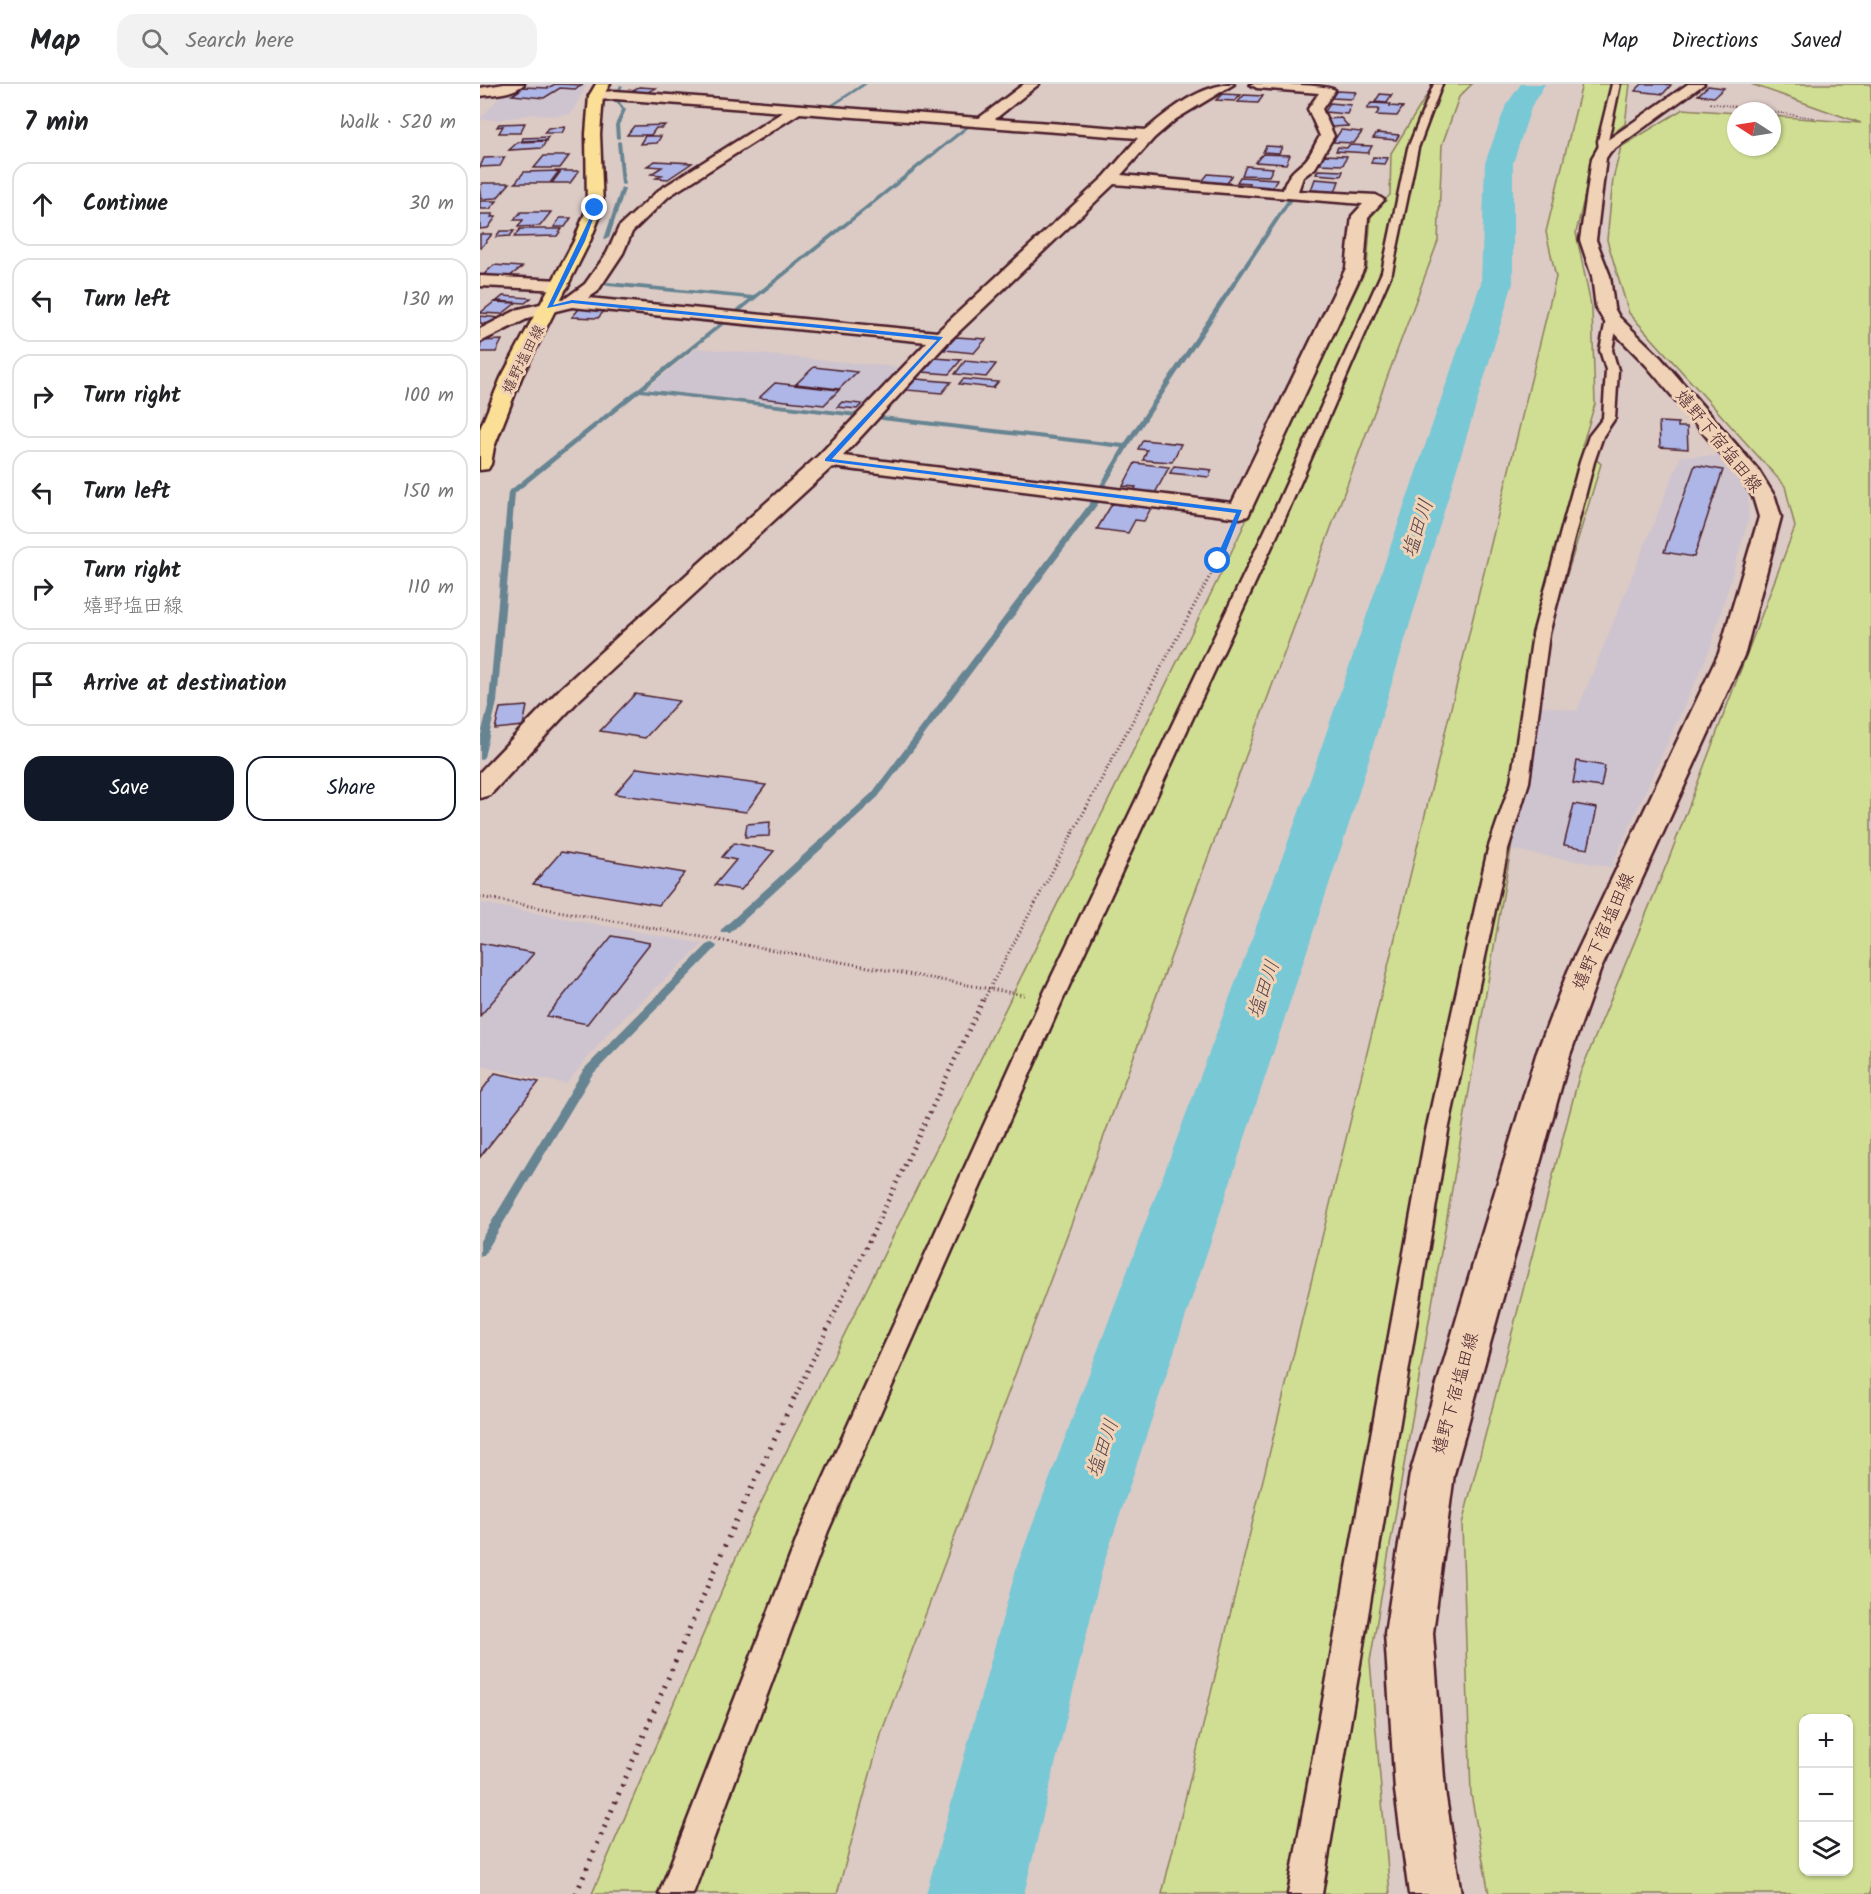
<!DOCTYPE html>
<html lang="en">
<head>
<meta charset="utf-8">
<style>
  body { margin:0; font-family:Kalam,"Klee One",sans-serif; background:#f2f2f2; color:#202124 }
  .controls { position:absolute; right:18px; bottom:18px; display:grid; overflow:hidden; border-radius:12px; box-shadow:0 2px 4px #0004 }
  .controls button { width:54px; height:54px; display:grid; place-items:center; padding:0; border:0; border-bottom:2px solid #e0e0e0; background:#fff; color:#202124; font:30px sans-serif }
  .compass { position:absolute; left:1247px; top:18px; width:54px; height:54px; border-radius:50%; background:#fff; box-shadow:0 2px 4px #0004; rotate:282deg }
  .stop { position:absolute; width:18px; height:18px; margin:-14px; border:4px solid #1a73e8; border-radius:50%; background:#fff }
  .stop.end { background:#1a73e8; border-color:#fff; box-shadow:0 2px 6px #0008 }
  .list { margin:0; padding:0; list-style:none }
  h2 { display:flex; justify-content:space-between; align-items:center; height:78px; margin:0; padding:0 24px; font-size:26px }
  h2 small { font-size:20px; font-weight:400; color:#757577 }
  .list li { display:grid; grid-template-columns:39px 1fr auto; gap:18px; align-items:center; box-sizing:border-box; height:84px; margin:0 12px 12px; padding:0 12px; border:2px solid #e0e0e0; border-radius:18px }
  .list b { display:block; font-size:22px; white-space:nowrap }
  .list p { margin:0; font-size:20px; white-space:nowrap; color:#757577 }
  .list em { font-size:20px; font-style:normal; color:#757577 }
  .actions { display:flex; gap:12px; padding:18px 24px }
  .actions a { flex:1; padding:14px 0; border:2px solid #111827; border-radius:18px; text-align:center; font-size:21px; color:#111827 }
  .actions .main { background:#111827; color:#fff }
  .icon { flex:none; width:33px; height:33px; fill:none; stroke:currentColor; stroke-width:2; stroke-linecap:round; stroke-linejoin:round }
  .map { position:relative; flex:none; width:1391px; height:1810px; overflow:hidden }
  header { display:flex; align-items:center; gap:36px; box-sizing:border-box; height:84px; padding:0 30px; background:#fff; border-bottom:2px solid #e0e0e0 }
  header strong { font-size:28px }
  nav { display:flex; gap:33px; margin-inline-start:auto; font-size:21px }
  .search { width:420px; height:54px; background:#f2f2f2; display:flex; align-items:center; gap:15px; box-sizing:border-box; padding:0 21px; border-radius:18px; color:#757577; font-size:22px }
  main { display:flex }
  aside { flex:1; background:#fff }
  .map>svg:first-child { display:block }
  .built { fill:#cec4cf }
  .green { fill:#cfde92; stroke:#8c7e5e; stroke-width:1.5; fill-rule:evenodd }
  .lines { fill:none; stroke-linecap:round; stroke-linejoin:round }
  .stream { fill:#668491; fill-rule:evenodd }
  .river { fill:#79c8d5; fill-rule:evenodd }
  .building { fill:#aeb6e7; stroke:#4a1f2b; stroke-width:1.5 }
  .lane-casing { stroke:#4a1f2b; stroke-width:5 }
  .street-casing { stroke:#4a1f2b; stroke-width:5 }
  .secondary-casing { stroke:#4a1f2b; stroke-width:5 }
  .primary-casing { stroke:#4a1f2b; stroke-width:5 }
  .path-far3 { stroke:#4a1f2b; stroke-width:1.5; stroke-dasharray:1 2; stroke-linecap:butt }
  .path-far2 { stroke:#4a1f2b; stroke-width:3; stroke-dasharray:1 3; stroke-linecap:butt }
  .path-far1 { stroke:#4a1f2b; stroke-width:4.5; stroke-dasharray:1.5 5; stroke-linecap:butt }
  .path { stroke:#4a1f2b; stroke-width:5; stroke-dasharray:2 7; stroke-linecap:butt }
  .lane { fill:#f0d2b6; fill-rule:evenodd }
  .street { fill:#f0d2b6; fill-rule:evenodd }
  .secondary { fill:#f0d2b6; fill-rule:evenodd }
  .primary { fill:#fbdf96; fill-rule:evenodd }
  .route { fill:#1a73e8 }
  .labels { text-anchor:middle; stroke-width:6; stroke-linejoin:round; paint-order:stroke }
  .far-street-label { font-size:15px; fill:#4a1f2b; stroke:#f0d2b6 }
  .street-label { font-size:18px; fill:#4a1f2b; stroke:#f0d2b6 }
  .water-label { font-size:20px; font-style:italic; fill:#53414d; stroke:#f0d2b6 }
</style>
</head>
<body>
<header>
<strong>Map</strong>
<div class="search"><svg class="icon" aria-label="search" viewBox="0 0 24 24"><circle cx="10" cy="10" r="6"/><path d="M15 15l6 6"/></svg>Search here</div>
<nav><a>Map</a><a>Directions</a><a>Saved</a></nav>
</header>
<main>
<aside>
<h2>7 min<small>Walk · 520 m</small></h2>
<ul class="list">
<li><svg class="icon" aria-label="ahead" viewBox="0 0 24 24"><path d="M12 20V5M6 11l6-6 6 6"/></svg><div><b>Continue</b></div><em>30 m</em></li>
<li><svg class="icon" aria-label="left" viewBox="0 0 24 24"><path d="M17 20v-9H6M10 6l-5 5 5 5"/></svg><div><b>Turn left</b></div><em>130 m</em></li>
<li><svg class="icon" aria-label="right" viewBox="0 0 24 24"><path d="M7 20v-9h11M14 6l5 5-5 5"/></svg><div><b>Turn right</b></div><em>100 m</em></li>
<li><svg class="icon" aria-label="left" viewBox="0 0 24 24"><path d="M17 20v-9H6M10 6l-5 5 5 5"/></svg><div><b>Turn left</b></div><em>150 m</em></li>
<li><svg class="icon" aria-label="right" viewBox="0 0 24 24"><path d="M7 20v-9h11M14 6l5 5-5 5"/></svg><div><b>Turn right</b><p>嬉野塩田線</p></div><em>110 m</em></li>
<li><svg class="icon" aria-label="arrive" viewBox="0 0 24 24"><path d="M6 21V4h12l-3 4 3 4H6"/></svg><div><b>Arrive at destination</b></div></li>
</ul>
<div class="actions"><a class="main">Save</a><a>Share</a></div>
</aside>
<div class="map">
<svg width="1391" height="1810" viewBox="0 0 1391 1810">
  <rect width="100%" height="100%" fill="#dccac5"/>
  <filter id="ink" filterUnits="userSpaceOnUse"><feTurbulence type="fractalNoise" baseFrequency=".0167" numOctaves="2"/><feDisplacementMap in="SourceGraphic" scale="12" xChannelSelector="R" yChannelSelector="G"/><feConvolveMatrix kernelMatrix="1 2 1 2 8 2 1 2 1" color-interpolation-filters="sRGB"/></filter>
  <g filter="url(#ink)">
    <path class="built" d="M43 0H107L91 30 71 32 55 30 16 36 0 35 25 7Z
      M217 264 426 284 384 329 166 305Z
      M1201 372H1240L1268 409 1269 434 1230 565 1131 783 1031 766 1056 621 1097 627Z
      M0 819 223 860 128 949 86 1000 0 982Z"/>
    <path class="green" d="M950 0H992L979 13 962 61 958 157 402 1647 357 1810H112L270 1441 746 479 887 183 891 130 910 111 911 69 952 3Z
      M1102 0H1150L1145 40 1116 63 1096 149 1112 226 1115 320 1102 362 1121 380 1068 552 890 1577 910 1810H682L1076 193 1066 148Z
      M1271 0H1391V1810H1009L991 1710 982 1440 1099 992 1188 777 1315 443 1305 402 1149 229 1127 156 1133 95 1141 63 1203 25 1256 29V63H1292V32L1381 39ZM1324 1634H1368V1788H1324Z"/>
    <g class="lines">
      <path class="stream" d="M382 0H387L352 23 362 24V26L346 24Z
        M140 1 143 2 138 10H136Z
        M136 13 146 26 139 41 140 54 138 55 136 54 135 41 142 26 134 14Z
        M487 34 497 37 256 231 251 230 269 215 128 202 125 200 128 198 273 212 492 37 487 36Z
        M139 57 141 58 145 100 143 101 141 100 137 58Z
        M141 104 145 105 129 154 124 155Z
        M808 115 812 116 649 362 624 404 619 403 642 364 402 336 399 334 402 332 644 360Z
        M246 234 249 236 248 237 164 305 377 329 380 331 377 333 160 308 35 409 17 618 4 673 0 676V655L9 618 28 408Z
        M613 415 620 417 398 713 250 849H242L241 847 242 845 392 709Z
        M232 859 237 862 236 864 112 991 4 1171 0 1173V1157L104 985 228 860Z"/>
      <path class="river" d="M1041 0H1065L1052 21 1033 79V199L872 731 623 1482 544 1810H446L537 1482 818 731 1001 199 1005 79 1026 21Z"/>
    </g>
    <path class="building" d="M75 0 103 1 95 5 80 4 64 14 32 11 40 6H35L42 3 68 4Z
      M1162 0H1184L1191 1 1183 10 1155 7Z
      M1228 2 1244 4 1234 13 1218 11Z
      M159 3 176 4 164 10 147 9Z
      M856 7 876 8 872 15 852 14Z
      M742 10 761 11 755 17 736 16Z
      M900 10 912 11 907 19 895 18Z
      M764 11 783 12 778 19 758 18Z
      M850 19 871 21 867 30 845 28Z
      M891 19 911 20 910 22 923 23 917 32 896 31 900 25H887Z
      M861 34 868 42 852 43 845 35Z
      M45 39 40 49H19L23 42 17 43 19 40Z
      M185 41 182 44H176L171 51H147L154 42Z
      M85 43 82 49H64L68 44Z
      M861 46 882 48 874 59 853 58Z
      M897 49 919 51 916 56 893 54Z
      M165 52H181L177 59 160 60Z
      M68 53 66 56 42 57 43 54Z
      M66 57 62 64 29 66 38 58Z
      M869 61 892 62 888 69 856 67 858 63 867 64Z
      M786 62 802 63 799 69 783 68Z
      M783 70 810 71 806 80 775 78Z
      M844 71 867 72 863 81 840 80Z
      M64 72H89L80 84H54Z
      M25 73 20 82 0 83 4 74Z
      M893 73 908 74 905 80 891 79Z
      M175 77 212 79 188 95 176 94 182 91 171 90 182 83 167 82Z
      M766 82 793 84 789 92 762 91Z
      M838 86 863 87 861 92 836 90Z
      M79 87 70 99H35L44 88Z
      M81 87H99L90 99H72Z
      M728 90 752 92 745 102 720 100Z
      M760 93 797 95 792 105 768 104 770 99 757 98Z
      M835 95 859 97 855 108 831 106Z
      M2 99H30L17 114 0 115Z
      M0 117H17L10 125H0Z
      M41 128H71L60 142 38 143 43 136H34Z
      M0 130H13L11 133H16L8 144 0 145Z
      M80 134H91L85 143H74Z
      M40 145H82L77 152 34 153Z
      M20 147H34L30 152 16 153Z
      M0 150H12L1 164H0Z
      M14 181 42 183 26 195 0 194Z
      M23 212 51 214 45 219 17 217Z
      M14 218 36 219 22 230 0 229Z
      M99 225 125 226 118 234 92 233Z
      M0 232 20 234 10 240 0 239Z
      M476 253 506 255 494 269 464 266Z
      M22 256 16 268H0L1 257Z
      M455 274 481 276 469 290 443 288Z
      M485 277 516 280 506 293 475 290Z
      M334 283 377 288 359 305 316 300Z
      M436 295 471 298 462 309 426 306Z
      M483 295 518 298 513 304 479 300Z
      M295 299 359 306 344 321 279 314Z
      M362 318 382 320 377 325 357 323Z
      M1179 338 1198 339V343H1207L1208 365 1180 363Z
      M663 356 701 360 692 378 663 376 667 366 658 365Z
      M655 379 689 383 674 411 653 409 656 403 643 402Z
      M1215 381 1243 386 1214 473 1184 468Z
      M694 382 732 386 729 393 690 389Z
      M632 420 671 424 664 437 655 436 648 449 617 445Z
      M155 610 199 617 165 654 120 647Z
      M47 622 43 642 15 645 20 624Z
      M1097 677 1125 682 1121 703 1093 699Z
      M157 684 286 701 266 728 135 710Z
      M1094 720 1117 724 1108 765 1084 761Z
      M290 738 289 752 265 753 267 740Z
      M254 759 294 767 261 806 235 801 256 776 242 773Z
      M81 768 205 789 179 821 53 800Z
      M132 852 170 859 107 940 67 932Z
      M0 859 54 869 0 932Z
      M15 989 59 998 0 1073V1009Z"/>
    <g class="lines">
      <g class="lane-casing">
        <path id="lane" d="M954 0H962L938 64 912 188 805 434 583 915 348 1447 213 1810H179L320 1447 561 915 791 434 902 188 928 64Z
          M1132 0H1140L1128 57 1129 65 1124 68 1119 65 1118 57Z
          M1132 233 1138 236 1132 266 1138 286 1135 334 1123 352 1114 378 1069 550 1049 698 1028 765 968 1047 842 1810H808L946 1047 1008 765 1031 698 1053 550 1100 378 1109 352 1123 334 1126 286 1120 266 1126 236Z"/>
      </g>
      <g class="street-casing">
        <path id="street" d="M24 0H44C33 10 14 10 0 12V4Z
          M544 0H559L515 35 666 46C689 26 722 0 754 0L696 35 674 54 641 91 803 106C807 92 813 87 824 78 830 73 835 60 840 52L828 25 839 9 777 4 770 0C788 0 844 0 855 6L842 25 854 52 835 84 823 93 818 107 896 111 904 116 888 133 884 184 768 432 760 434 352 383 99 616 10 711 0 714V688L81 604 339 371 447 258 92 223 51 233 0 258V245L39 225 86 214 105 200 127 169 139 143 179 106 303 28 135 15 116 16 109 12 111 9 135 7 499 34ZM320 29 658 54 625 92 457 248 108 214 117 208 143 169 152 148 189 112ZM634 100 883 120 872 132 866 184 752 419 363 372 468 258Z
          M0 192 80 196 86 197 89 201 86 205 80 206 0 202Z"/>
      </g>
      <g class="secondary-casing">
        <path id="secondary" d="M1208 0H1224L1130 68 1126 74 1116 156 1130 192 1134 224 1139 233 1180 273 1279 387 1295 413 1301 433 1265 569 1120 887 1090 971 974 1390 953 1549 965 1707 981 1810H929L915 1707 905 1549 930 1390 1056 971 1088 887 1239 569 1279 433 1273 413 1262 395 1166 281 1126 240 1116 224 1112 192 1100 156 1112 74 1119 62Z"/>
      </g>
      <g class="primary-casing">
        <path id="primary" d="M116 0H130L123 12 120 50 123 124 110 157 41 294 14 363 11 380 8 385 0 386V345L21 294 94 157 107 124 106 50 109 12Z"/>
      </g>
      <path class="path-far3" d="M1230 19 1285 27
        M1292 28 1336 34"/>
      <path class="path-far2" d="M0 813 544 911
        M504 915 738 477 750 450"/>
      <path class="path-far1" d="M316 1311 504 914"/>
      <path class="path" d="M96 1810 251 1447 316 1310"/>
      <use href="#lane" class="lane"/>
      <use href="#street" class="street"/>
      <use href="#secondary" class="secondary"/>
      <use href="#primary" class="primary"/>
    </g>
  </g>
  <path class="route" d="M115 123 117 124 105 157 73 221 92 216 463 253 352 375 762 426 742 477 738 479 735 477 756 429 345 377V375L457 256 92 219 67 224Z"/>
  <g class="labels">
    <g class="far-street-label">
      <text transform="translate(43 275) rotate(-63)" y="5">嬉野塩田線</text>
    </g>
    <g class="street-label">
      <text transform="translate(1239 357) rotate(51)" y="6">嬉野下宿塩田線</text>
      <text transform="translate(1123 847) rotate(-66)" y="6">嬉野下宿塩田線</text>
      <text transform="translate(975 1309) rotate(-74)" y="6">嬉野下宿塩田線</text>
    </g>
    <g class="water-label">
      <text transform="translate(937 444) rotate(-72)" y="7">塩田川</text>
      <text transform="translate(783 905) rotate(-71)" y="7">塩田川</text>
      <text transform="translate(622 1364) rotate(-71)" y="7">塩田川</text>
    </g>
  </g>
</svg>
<div class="controls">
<button>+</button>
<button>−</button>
<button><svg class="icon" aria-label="layers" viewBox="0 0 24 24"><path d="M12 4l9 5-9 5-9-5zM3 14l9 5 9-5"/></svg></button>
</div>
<svg class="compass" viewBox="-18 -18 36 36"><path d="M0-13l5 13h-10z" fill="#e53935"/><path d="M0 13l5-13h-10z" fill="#757577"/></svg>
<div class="stop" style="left:738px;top:477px"></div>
<div class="stop end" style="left:115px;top:124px"></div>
</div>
</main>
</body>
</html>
